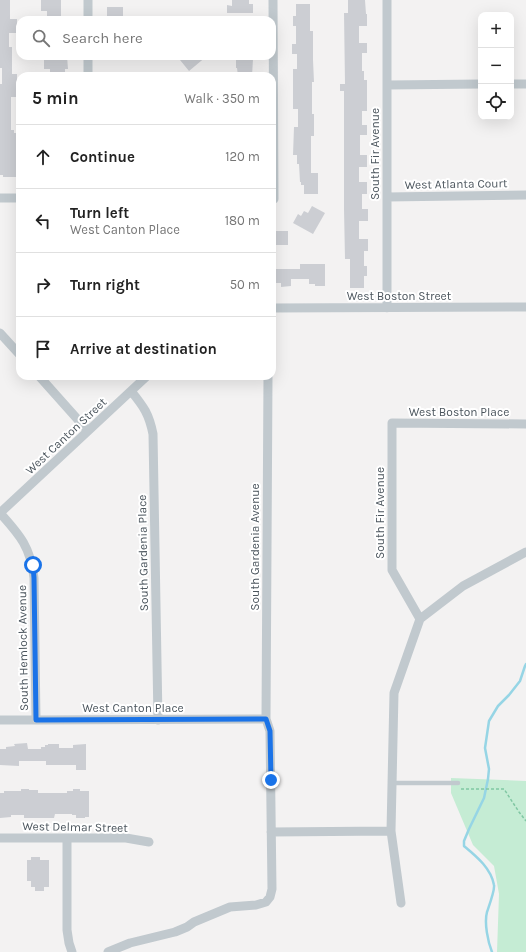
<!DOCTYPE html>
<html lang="en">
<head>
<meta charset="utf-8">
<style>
  body { margin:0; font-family:Karla,sans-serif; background:#f2f2f2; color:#222 }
  .controls { position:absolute; right:12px; top:12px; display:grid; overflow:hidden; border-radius:8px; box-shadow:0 4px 16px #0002 }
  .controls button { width:36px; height:36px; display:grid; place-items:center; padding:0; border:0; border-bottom:1px solid #e0e0e0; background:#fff; color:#222; font:20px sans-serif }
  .stop { position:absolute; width:12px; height:12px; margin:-9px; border:3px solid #1a73e8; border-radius:50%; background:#fff }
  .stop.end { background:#1a73e8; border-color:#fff; box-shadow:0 1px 4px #0008 }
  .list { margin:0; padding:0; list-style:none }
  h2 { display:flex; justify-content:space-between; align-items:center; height:52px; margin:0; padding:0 16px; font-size:17px }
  h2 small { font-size:13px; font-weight:400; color:#767676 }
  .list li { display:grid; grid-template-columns:26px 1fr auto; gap:12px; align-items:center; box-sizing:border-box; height:64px; padding:0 16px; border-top:1px solid #e0e0e0 }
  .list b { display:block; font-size:15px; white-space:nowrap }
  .list p { margin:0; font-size:13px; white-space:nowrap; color:#767676 }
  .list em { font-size:13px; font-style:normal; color:#767676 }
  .icon { flex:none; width:22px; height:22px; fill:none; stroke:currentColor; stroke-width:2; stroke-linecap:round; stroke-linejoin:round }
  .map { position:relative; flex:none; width:526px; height:952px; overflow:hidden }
  .search { position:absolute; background:#fff; box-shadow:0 4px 16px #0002; left:16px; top:16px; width:260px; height:44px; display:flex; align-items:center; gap:10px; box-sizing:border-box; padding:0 14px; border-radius:12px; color:#767676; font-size:15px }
  .panel { position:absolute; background:#fff; box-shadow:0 4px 16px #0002; left:16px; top:72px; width:260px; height:308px; border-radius:12px }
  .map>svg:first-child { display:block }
  .green { fill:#c5ecd4 }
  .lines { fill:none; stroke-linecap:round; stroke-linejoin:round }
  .stream { stroke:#96d5e5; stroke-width:2.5 }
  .building { fill:#ccced3 }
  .path { stroke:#80c7a3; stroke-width:1.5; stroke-dasharray:3 2; stroke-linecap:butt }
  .lane { stroke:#c1c9ce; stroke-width:4.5 }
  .street { stroke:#c1c9ce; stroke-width:9 }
  .route { stroke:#1a73e8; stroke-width:5 }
  .labels { text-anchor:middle; stroke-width:4; stroke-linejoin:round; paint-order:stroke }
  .street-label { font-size:12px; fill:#4b555d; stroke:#fff }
</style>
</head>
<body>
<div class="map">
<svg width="526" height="952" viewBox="0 0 526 952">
  <rect width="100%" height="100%" fill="#f3f2f2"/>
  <path class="green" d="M451 778 526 781V952H497L499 894 494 866 473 845 451 793Z"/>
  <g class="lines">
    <path class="stream" d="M492 952C488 942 484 923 487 912 489 906 495 890 494 885 491 868 476 856 464 846V841L469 829 484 798 488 779 489 769 485 748 489 721 498 706 509 695 520 681 525 666 526 664"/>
  </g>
  <path class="building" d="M0 0H10V19H17V33H9V47H12V74H17V97H11V130H14V133H19L20 177H3V175H0V84H2V68H0Z
    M41 0H61V20H47V11H41Z
    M232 0H249V4H253V13H227V5L232 6Z
    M348 0H365L366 14H367V26H359V43H367V53H362V71H364V80H367V111H362V125H367V135H360V155H367V167H359V182H367V194H362V209H368V221H359V239H368V251H364V266H367V276H364V288H350V259H345L344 209V91H340V84H345L344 13H348Z
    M296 4H310V31H313V60L314 82H312V114H314V136H311V173H318V194H304V185H301V182H300L299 164H297V155H293L294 127H298V109H293V69H297V54H292V44H296V26H293V16H296Z
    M107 7H123V20H109V17L107 18Z
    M44 56H67L68 69H65V76H50V69H44Z
    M186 56H207L189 71 180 60Z
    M236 56H248V59H253L252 76H238L237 68H236Z
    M312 206 325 213 313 234 293 223 298 214 301 216 304 211 308 213Z
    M272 231H288V245H272Z
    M300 264H325V286H315V284H309V279H291V286L281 287V283H272V269H300Z
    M27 743 28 749H41V747H45V745H48V744H59V748H73V745L86 744V770H76V765H46V761H19V766L0 765V749H6V747L15 746 14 744Z
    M21 789H29V790H38V793H67V791H73V789H80V791H89V817H85V818H76V815H72V814H55L54 818H24V815H11V817L0 818V793H4V791H21Z
    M31 857H40V860H49V887H44V891H35V887H31V881H27V860H31Z"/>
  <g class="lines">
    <path class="path" d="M461 789H504L519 812 526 821"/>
    <path class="lane" d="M392 783H458"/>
    <path class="street" d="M88 20V0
      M88 76V56
      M511 84H526
      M388 85 481 84
      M387 197 526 195
      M0 198H20
      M272 199H274L273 0
      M272 308 526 307
      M387 308V0
      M0 333 20 355
      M39 376 88 431
      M131 391C144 407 149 414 153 434L158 720
      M0 513C20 535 31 548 34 578L36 720
      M0 513 147 376
      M420 619 392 570V423L526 424
      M0 720H36L266 719
      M271 832 391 831
      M0 838H126L149 842
      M67 838V930L69 943 72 952
      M401 903 391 831 394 693 420 619 463 586 526 552
      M108 952 130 943 175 932 187 927 194 922 230 907 256 905 266 902 270 897 272 889 270 731 266 719 268 376"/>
  </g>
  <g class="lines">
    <path class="route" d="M33 565 34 578 36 720 266 719 270 731 271 780"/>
  </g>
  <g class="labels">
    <g class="street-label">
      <text transform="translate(375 154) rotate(-90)" y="4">South Fir Avenue</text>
      <text transform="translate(456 184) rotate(-1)" y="4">West Atlanta Court</text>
      <text x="399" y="300">West Boston Street</text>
      <text x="459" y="416">West Boston Place</text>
      <text transform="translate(66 436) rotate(-43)" y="4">West Canton Street</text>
      <text transform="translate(380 513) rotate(-90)" y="4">South Fir Avenue</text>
      <text transform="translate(255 547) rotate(-90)" y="4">South Gardenia Avenue</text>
      <text transform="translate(143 553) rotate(-91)" y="4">South Gardenia Place</text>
      <text transform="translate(23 648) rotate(-91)" y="4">South Hemlock Avenue</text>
      <text x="133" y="712">West Canton Place</text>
      <text transform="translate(75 827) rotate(1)" y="4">West Delmar Street</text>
    </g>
  </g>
</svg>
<div class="controls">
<button>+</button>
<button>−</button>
<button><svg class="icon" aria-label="locate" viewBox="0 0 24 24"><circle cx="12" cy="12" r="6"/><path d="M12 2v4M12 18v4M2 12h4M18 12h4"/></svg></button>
</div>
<div class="stop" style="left:33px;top:565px"></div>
<div class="stop end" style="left:271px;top:780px"></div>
<div class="search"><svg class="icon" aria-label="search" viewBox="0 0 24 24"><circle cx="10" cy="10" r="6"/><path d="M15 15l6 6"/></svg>Search here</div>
<section class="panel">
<h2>5 min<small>Walk · 350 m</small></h2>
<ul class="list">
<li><svg class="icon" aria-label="ahead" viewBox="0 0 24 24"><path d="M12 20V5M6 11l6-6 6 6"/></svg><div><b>Continue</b></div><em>120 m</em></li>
<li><svg class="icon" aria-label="left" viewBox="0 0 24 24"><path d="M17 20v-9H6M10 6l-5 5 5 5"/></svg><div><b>Turn left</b><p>West Canton Place</p></div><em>180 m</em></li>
<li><svg class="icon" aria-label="right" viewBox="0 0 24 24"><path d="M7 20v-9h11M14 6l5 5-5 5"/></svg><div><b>Turn right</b></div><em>50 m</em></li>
<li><svg class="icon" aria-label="arrive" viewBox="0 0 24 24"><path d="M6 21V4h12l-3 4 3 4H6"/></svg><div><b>Arrive at destination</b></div></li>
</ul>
</section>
</div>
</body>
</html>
